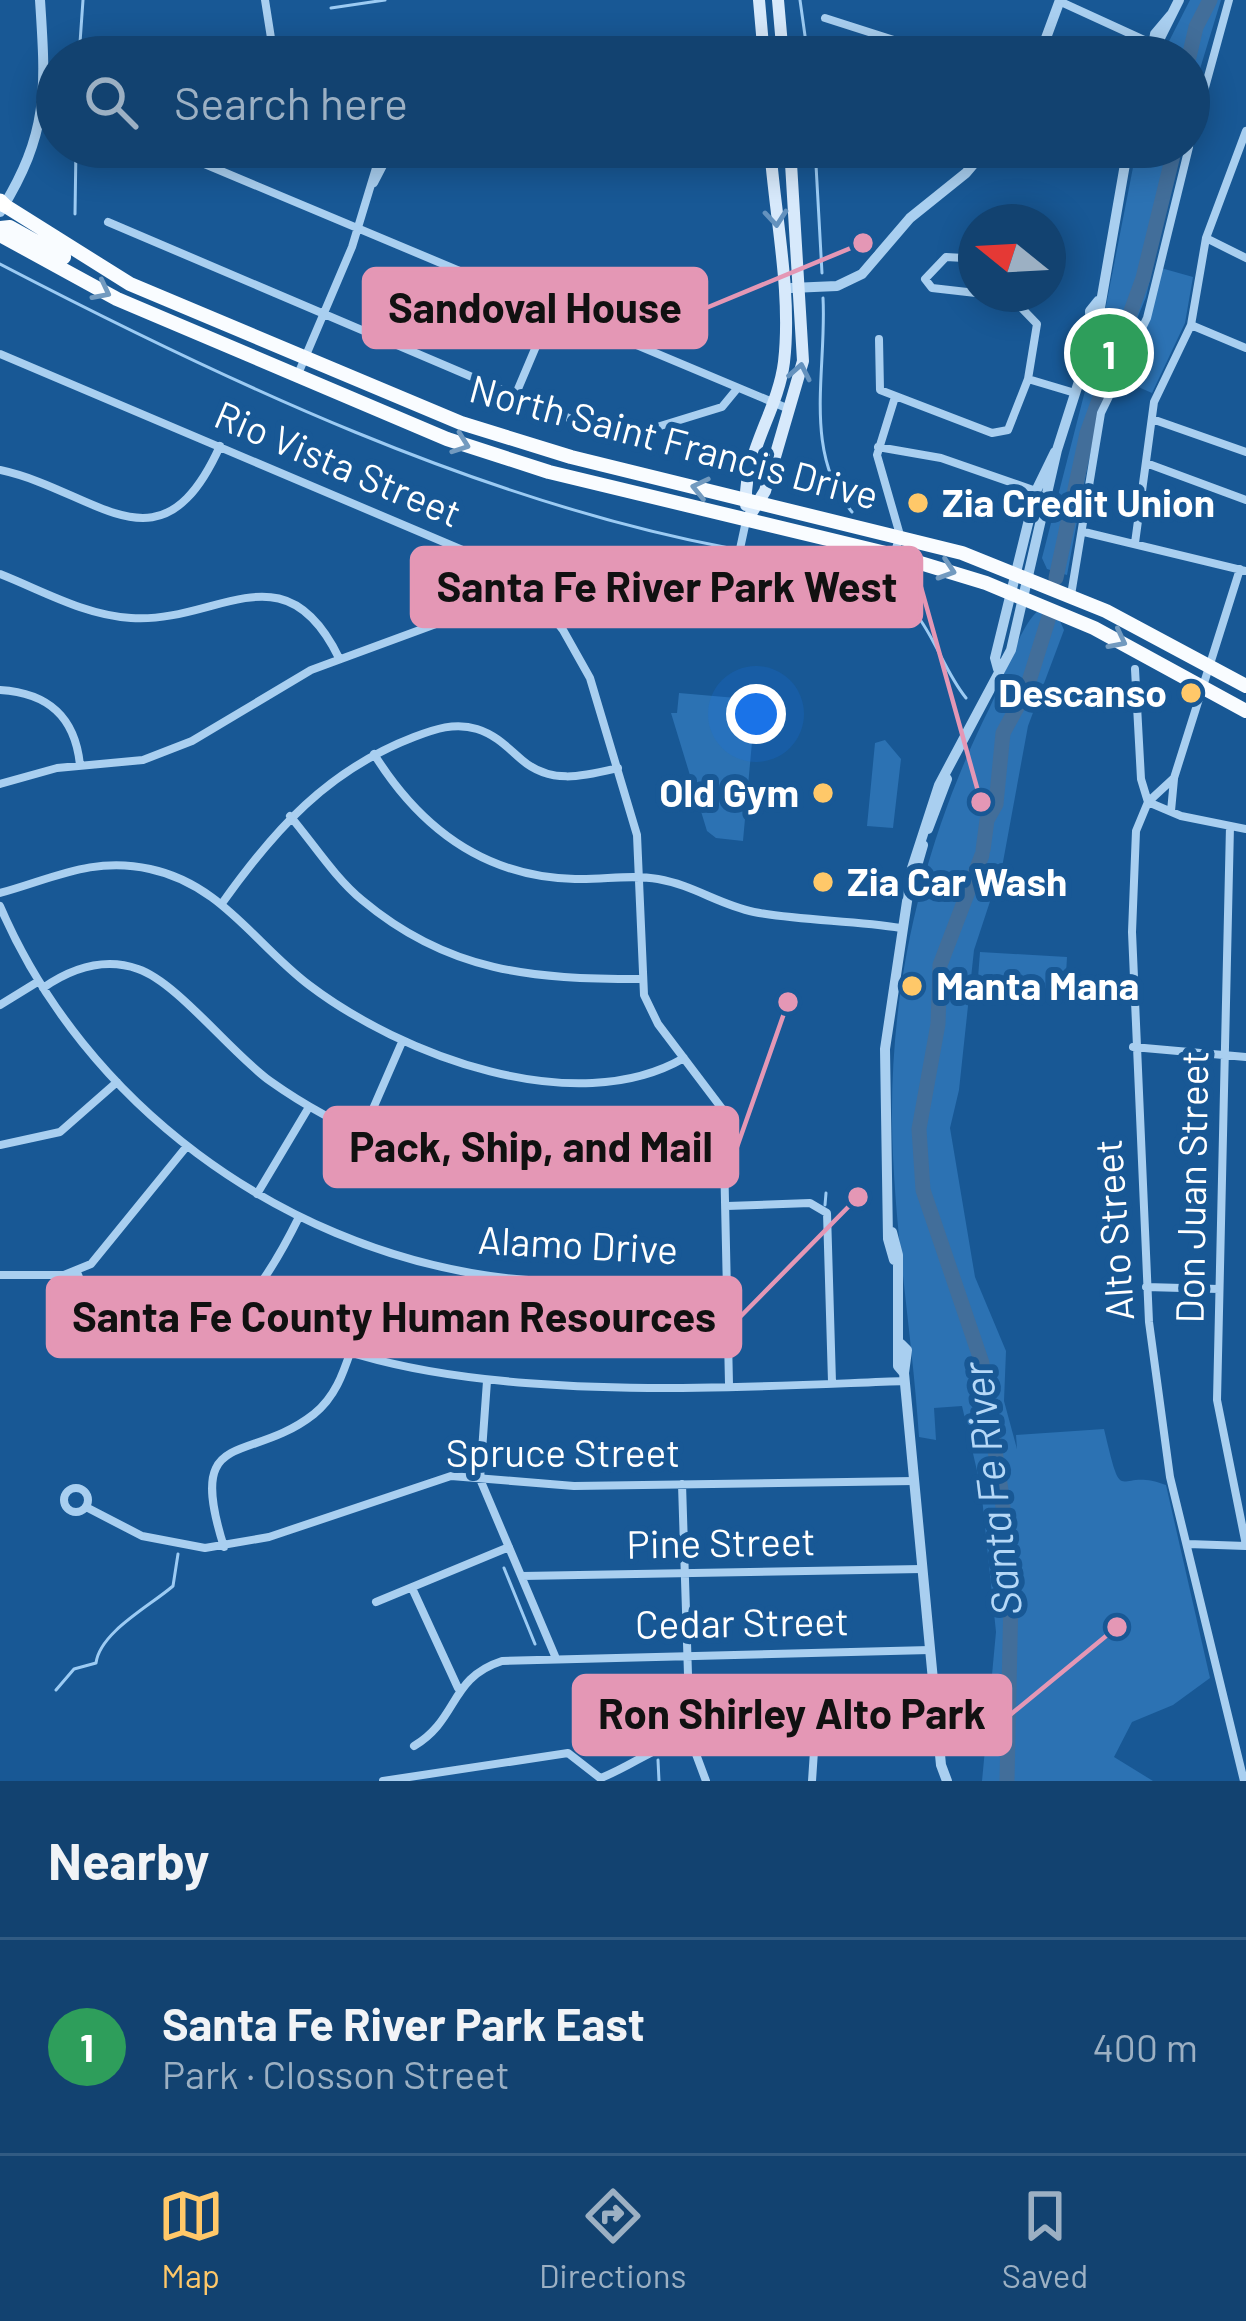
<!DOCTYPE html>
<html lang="en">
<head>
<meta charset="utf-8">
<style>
  body { margin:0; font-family:Barlow,sans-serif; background:#1f4d78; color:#f1f3f6 }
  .compass { position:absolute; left:958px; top:204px; width:108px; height:108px; border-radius:50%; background:#124270; box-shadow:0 6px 30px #0003; rotate:288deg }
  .you { position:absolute; left:756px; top:714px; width:42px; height:42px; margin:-30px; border:9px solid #fff; border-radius:50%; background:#1a73e8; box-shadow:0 0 0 18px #1a73e833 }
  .badge { display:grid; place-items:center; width:78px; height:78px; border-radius:50%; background:#ffc869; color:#fff; font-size:39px; font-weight:700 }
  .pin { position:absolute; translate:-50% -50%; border:6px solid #fff; box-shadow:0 3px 12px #0006 }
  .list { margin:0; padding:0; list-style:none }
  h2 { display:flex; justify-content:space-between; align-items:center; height:156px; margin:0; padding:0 48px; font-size:51px }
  h2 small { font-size:39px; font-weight:400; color:#9cb0c3 }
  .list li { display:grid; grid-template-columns:78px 1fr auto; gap:36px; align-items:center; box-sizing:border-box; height:216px; padding:0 48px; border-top:3px solid #315b83 }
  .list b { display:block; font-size:45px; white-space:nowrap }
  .list p { margin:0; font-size:39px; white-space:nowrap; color:#9cb0c3 }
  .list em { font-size:39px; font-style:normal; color:#9cb0c3 }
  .icon { flex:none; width:66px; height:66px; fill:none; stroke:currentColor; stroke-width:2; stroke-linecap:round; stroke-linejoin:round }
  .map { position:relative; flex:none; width:1246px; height:1781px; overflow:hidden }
  .search { position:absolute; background:#124270; box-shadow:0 6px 30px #0003; left:36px; right:36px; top:36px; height:132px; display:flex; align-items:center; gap:30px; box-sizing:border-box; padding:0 42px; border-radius:66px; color:#9cb0c3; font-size:45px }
  .sheet { height:372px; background:#124270 }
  nav { display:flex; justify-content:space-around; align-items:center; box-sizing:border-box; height:168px; border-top:3px solid #315b83; background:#124270; font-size:33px; color:#9cb0c3 }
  nav a { display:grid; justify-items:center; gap:6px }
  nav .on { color:#ffc869 }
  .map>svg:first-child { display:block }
  .green { fill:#2c72b3 }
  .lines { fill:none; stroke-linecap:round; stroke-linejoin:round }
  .stream { stroke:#9ccbf3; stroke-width:3 }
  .river { stroke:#426e9a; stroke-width:15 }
  .minor { stroke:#a9cff0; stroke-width:8 }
  .tertiary { stroke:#a9cff0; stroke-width:10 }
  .secondary { stroke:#d7e9fb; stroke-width:12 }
  .trunk { stroke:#f9fcff; stroke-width:14 }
  .motorway { stroke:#fff; stroke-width:15 }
  .oneway { stroke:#6492be }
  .oneway2 { stroke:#729abf }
  .poi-dot { fill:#ffc869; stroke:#185895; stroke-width:4.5 }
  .labels { text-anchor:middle; stroke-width:12; stroke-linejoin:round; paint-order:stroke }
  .street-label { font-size:39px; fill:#fff; stroke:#185895 }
  .poi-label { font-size:39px; font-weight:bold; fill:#fff; stroke:#185895; text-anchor:start }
  .water-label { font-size:42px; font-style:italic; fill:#b5d8f7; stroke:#185895 }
  .leader { fill:none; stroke:#e497b5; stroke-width:4.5 }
  .callout-dot { fill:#e497b5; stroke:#185895; stroke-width:4.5 }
  .callout { fill:#e497b5; stroke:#e497b5; stroke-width:4.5 }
  .callout-label { font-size:42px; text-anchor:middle; font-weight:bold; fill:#111 }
</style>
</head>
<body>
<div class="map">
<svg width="1246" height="1781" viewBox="0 0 1246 1781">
  <rect width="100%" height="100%" fill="#185895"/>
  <path class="green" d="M1190 0H1221L1189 105V57H1161Z
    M1137 147H1180L1146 297 1097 415 1067 575 1047 569 1042 558 1103 321Z
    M1161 268 1193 277 1185 323 1152 393 1120 379 1146 330Z
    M1038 611 1060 621 1064 630 1028 726 1003 862 974 950 959 1090 950 1128 975 1277 1006 1351 1004 1401 1017 1449 1016 1435 1104 1429C1124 1514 1115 1465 1166 1485L1210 1678 1173 1705 1132 1722 1114 1757 1153 1781H982L996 1632 981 1488 962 1406 934 1408 936 1440 919 1437C912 1331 893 1225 892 1119 891 975 926 835 990 707 1002 683 1020 625 1038 611Z
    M679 693 748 699 747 719 754 720 743 841 716 838 707 831 671 713H677Z
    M885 740 901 759 893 828 867 826 875 743Z
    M980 952 1067 957 1065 991 978 978Z"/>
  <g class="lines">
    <path class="stream" d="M800 0 808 57
      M331 8 385 0
      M79 57 83 0
      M815 147 822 273
      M75 214 76 147
      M0 264C225 381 480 501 729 548
      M823 298C827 370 802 452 852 512
      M748 555C803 563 884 568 919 618 937 643 946 673 966 698
      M886 563 894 590
      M825 1205 826 1193
      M504 1568 535 1644
      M56 1690 74 1669 96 1663C100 1632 150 1606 173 1586L178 1554
      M658 1760 659 1781"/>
    <path class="river" d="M1189 57 1196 27 1210 0
      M1056 578 1087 433 1143 278 1175 147
      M983 850 987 820 996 804 1003 733 1026 691 1049 617
      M982 855 940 965 938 1024 919 1129 923 1190 982 1363 1002 1497 1011 1596 1007 1781"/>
    <path class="minor" d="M265 0 274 57
      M1059 1 1155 45
      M825 18 947 57
      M1189 146 1229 0
      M164 147 789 409
      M359 147 387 158 374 183
      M108 222 618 439 722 407 736 390
      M1206 238 1246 258
      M976 268 964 258 946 257 925 279 932 288 976 293
      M1008 294 1037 324 1028 379 1075 393
      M1191 325 1246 348
      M879 339 880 390 992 433 1008 430 1028 379
      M0 354 505 568 530 587 563 630 590 678 637 835 644 995 658 1024 723 1110 729 1384
      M298 374 352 247 380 155
      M515 396 551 311
      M1152 419 1246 452
      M878 447 941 458 1036 491
      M1146 463 1246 500
      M0 470C98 491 160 579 220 446
      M1084 532 1246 571
      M1135 543 1154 402 1191 325 1206 238 1246 131
      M894 555 900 535 877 455 895 397
      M1240 569 1174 778 1148 802 1181 816 1246 829
      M0 574C43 591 84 615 131 618 217 624 284 545 339 658
      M1071 595 1101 413 1147 318 1189 147
      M1135 669 1141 779 1148 802 1136 831 1132 932 1149 1322 1170 1477 1244 1781
      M0 690C48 693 75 716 80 765
      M374 754C420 828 485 877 575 879 603 880 631 874 658 879 693 885 720 905 754 912 802 921 853 920 901 928
      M0 784 57 768 143 760 192 741 311 670 596 565 641 558 722 574 738 558 746 521
      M1171 811 1174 779
      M290 816C313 843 335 878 362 900 449 973 533 979 641 979
      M1230 826 1217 1400 1246 1545
      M0 893C52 879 93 856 150 869 221 884 255 944 309 985 401 1055 575 1121 684 1058
      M223 902C275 829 328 770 414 737 435 729 455 722 477 729 496 735 507 747 522 760 551 785 584 776 618 768
      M0 906C85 1104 278 1245 490 1276 568 1287 649 1281 728 1280
      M43 988C72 968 104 957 138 969 177 982 231 1053 270 1081 415 1184 557 1181 726 1177
      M0 1005 39 981
      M1133 1047 1246 1057
      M362 1134 402 1042
      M0 1145 60 1132 117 1082
      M257 1194 309 1107
      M727 1206 810 1203 827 1213 832 1382
      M77 1272C86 1298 105 1323 130 1334 215 1373 268 1280 299 1217
      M0 1275H64L91 1264 187 1146
      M1146 1287 1219 1289
      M248 1303C393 1413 728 1387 905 1381
      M487 1381 480 1479 555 1656
      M682 1484 690 1738 706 1781
      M64 1500a12 12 0 1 1 24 0a12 12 0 1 1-24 0Z
      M86 1507 142 1536 205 1548 269 1537 451 1476 574 1486 914 1481
      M1188 1544 1246 1546
      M224 1547C185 1424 248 1466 314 1414 335 1397 343 1374 351 1350
      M522 1576 922 1569
      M412 1588 458 1688
      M376 1602 509 1547
      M414 1746C459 1719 449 1678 502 1661L930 1650
      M601 1778C634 1765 656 1745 690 1738
      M383 1781 568 1753 600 1778
      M812 1781 814 1751"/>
    <path class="tertiary" d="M1156 46 1179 0
      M1039 57 1060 0
      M1151 57 1155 34 1171 15
      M0 212C49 133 46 90 40 0
      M791 288 837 286 862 274 910 218 966 173 988 147
      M1091 331 1090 311 1098 301
      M998 669 995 658 1036 491 1055 452
      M928 829 947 779
      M914 876 923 845
      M892 1232 898 1255V1366L904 1373 941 1765 947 1781
      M894 1260 888 1239 885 1049 912 868 939 785 1011 650 1057 450 1097 325 1128 147
      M901 1344 907 1350 904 1373"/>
    <path class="secondary" d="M759 0 764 57
      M778 0 783 57
      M746 505C743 454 778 411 784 362 792 293 775 216 770 147
      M747 520 765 491 803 361 790 147"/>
    <path class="trunk" d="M4 205 130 284 461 423 571 457 962 553 1106 611 1246 686
      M0 228 10 227 64 257
      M0 235 117 299 447 439 549 472 894 555 986 583 1094 628 1246 711"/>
    <path class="motorway" d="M0 201 4 205"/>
  </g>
  <defs><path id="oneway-chevron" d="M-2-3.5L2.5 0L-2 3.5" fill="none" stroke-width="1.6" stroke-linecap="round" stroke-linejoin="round" transform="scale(3)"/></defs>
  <g class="oneway">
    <use href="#oneway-chevron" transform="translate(776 218) rotate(85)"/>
    <use href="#oneway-chevron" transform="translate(800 372) rotate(-79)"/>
  </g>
  <g class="oneway2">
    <use href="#oneway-chevron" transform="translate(102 291) rotate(27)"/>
    <use href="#oneway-chevron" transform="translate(461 444) rotate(20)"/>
    <use href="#oneway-chevron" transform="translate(700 488) rotate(-167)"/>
    <use href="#oneway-chevron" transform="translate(947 570) rotate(18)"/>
    <use href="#oneway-chevron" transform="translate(1118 640) rotate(27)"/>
  </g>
  <g class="poi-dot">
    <circle cx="918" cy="503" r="12"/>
    <circle cx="1191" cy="693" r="12"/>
    <circle cx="823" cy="793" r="12"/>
    <circle cx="823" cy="882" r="12"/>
    <circle cx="912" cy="986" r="12"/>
  </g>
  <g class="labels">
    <g class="street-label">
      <text transform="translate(674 442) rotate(15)" y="14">North Saint Francis Drive</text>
      <text transform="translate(338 464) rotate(23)" y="14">Rio Vista Street</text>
      <text transform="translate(1192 1187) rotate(-89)" y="14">Don Juan Street</text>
      <text transform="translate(1114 1230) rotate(-94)" y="14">Alto Street</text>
      <text transform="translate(578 1245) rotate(3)" y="14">Alamo Drive</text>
      <text x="563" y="1467">Spruce Street</text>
      <text transform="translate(721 1543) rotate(-1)" y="14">Pine Street</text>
      <text transform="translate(742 1623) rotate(-1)" y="14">Cedar Street</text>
    </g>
    <g class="poi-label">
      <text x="942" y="517">Zia Credit Union</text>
      <text x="1167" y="707" text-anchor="end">Descanso</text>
      <text x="799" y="807" text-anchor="end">Old Gym</text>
      <text x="847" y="896">Zia Car Wash</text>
      <text x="936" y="1000">Manta Mana</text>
    </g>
    <g class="water-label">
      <text transform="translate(992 1489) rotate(-97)" y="15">Santa Fe River</text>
    </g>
  </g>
  <path class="leader" d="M863 243L706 308M981 802L921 587M788 1002L737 1147M858 1197L740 1317M1117 1627L1010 1715"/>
  <g class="callout-dot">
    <circle cx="863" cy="243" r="12"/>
    <circle cx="981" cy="802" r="12"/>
    <circle cx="788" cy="1002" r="12"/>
    <circle cx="858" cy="1197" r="12"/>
    <circle cx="1117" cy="1627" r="12"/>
  </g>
  <g class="callout">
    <rect x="364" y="269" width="342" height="78" rx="12"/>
    <rect x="412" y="548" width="509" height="78" rx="12"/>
    <rect x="325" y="1108" width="412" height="78" rx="12"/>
    <rect x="48" y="1278" width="692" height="78" rx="12"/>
    <rect x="574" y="1676" width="436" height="78" rx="12"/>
  </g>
  <g class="callout-label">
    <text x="535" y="323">Sandoval House</text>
    <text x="667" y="602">Santa Fe River Park West</text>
    <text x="531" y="1162">Pack, Ship, and Mail</text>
    <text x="394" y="1332">Santa Fe County Human Resources</text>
    <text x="792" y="1729">Ron Shirley Alto Park</text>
  </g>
</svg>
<svg class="compass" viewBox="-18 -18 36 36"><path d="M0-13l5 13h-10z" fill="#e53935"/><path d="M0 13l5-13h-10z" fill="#9cb0c3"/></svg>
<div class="you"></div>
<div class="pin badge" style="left:1109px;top:353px;background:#2e9e5b">1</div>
<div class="search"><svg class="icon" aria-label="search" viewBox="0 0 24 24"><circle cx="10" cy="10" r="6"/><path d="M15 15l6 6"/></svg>Search here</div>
</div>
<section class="sheet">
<h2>Nearby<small></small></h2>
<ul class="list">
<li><span class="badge" style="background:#2e9e5b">1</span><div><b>Santa Fe River Park East</b><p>Park · Closson Street</p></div><em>400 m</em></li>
</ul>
</section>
<nav>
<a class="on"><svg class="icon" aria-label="map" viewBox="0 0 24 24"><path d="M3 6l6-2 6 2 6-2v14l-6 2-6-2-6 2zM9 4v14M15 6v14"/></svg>Map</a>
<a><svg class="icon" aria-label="directions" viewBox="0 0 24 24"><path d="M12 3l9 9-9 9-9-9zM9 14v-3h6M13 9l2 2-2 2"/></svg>Directions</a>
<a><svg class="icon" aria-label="saved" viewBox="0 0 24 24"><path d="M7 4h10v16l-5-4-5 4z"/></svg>Saved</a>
</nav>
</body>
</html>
